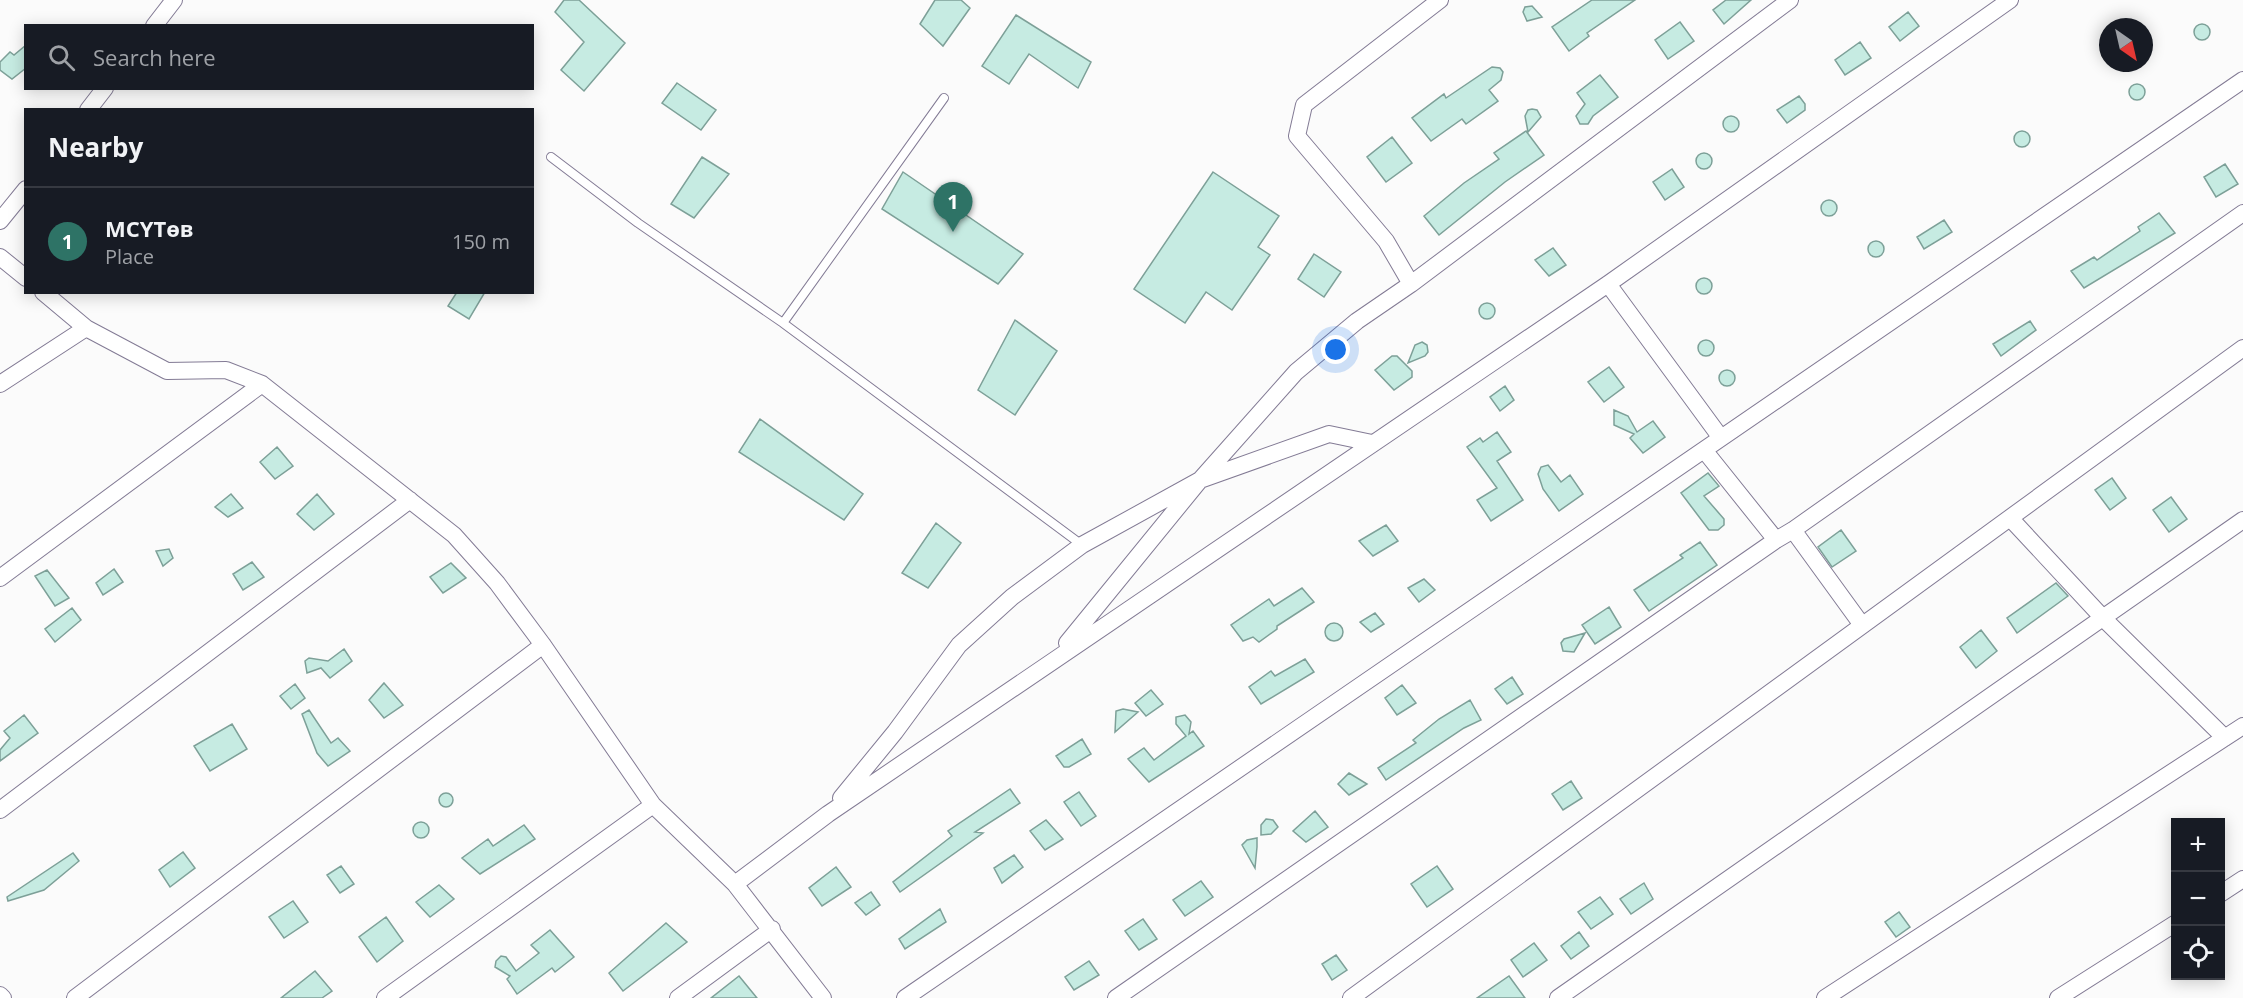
<!DOCTYPE html>
<html lang="en">
<head>
<meta charset="utf-8">
<style>
  body { margin:0; font-family:"Open Sans",sans-serif; background:#242831; color:#f1f3f6 }
  .controls { position:absolute; right:18px; bottom:18px; display:grid; overflow:hidden; border-radius:0px; box-shadow:0 3px 15px #0003 }
  .controls button { width:54px; height:54px; display:grid; place-items:center; padding:0; border:0; border-bottom:2px solid #363941; background:#171b24; color:#f1f3f6; font:30px sans-serif }
  .compass { position:absolute; left:2099px; top:18px; width:54px; height:54px; border-radius:50%; background:#171b24; box-shadow:0 3px 15px #0003; rotate:146deg }
  .you { position:absolute; left:1336px; top:350px; width:21px; height:21px; margin:-15px; border:4px solid #fff; border-radius:50%; background:#1a73e8; box-shadow:0 0 0 9px #1a73e833 }
  .badge { display:grid; place-items:center; width:39px; height:39px; border-radius:50%; background:#2e7366; color:#fff; font-size:20px; font-weight:700 }
  .pin { position:absolute; translate:-50% -50px; filter:drop-shadow(0 2px 3px #0008) }
  .pin::after { content:''; position:absolute; top:32px; width:21px; height:18px; background:inherit; clip-path:polygon(0 0,100% 0,50% 100%) }
  .list { margin:0; padding:0; list-style:none }
  h2 { display:flex; justify-content:space-between; align-items:center; height:78px; margin:0; padding:0 24px; font-size:26px }
  h2 small { font-size:20px; font-weight:400; color:#9ea1a6 }
  .list li { display:grid; grid-template-columns:39px 1fr auto; gap:18px; align-items:center; box-sizing:border-box; height:108px; padding:0 24px; border-top:2px solid #363941 }
  .list b { display:block; font-size:22px; white-space:nowrap }
  .list p { margin:0; font-size:20px; white-space:nowrap; color:#9ea1a6 }
  .list em { font-size:20px; font-style:normal; color:#9ea1a6 }
  .icon { flex:none; width:33px; height:33px; fill:none; stroke:currentColor; stroke-width:2; stroke-linecap:round; stroke-linejoin:round }
  .map { position:relative; flex:none; width:2243px; height:998px; overflow:hidden }
  .search { position:absolute; background:#171b24; box-shadow:0 3px 15px #0003; left:24px; top:24px; width:510px; height:66px; display:flex; align-items:center; gap:15px; box-sizing:border-box; padding:0 21px; border-radius:0px; color:#9ea1a6; font-size:22px }
  .panel { position:absolute; background:#171b24; box-shadow:0 3px 15px #0003; left:24px; top:108px; width:510px; height:186px; border-radius:0px }
  .map>svg:first-child { display:block }
  .building { fill:#c6ebe2; stroke:#7da098; stroke-width:1.5 }
  .lines { fill:none; stroke-linecap:round; stroke-linejoin:round }
  .lane-casing { stroke:#837b95; stroke-width:10 }
  .street-casing { stroke:#837b95; stroke-width:18 }
  .lane { stroke:#fff; stroke-width:8 }
  .street { stroke:#fff; stroke-width:16 }
</style>
</head>
<body>
<div class="map">
<svg width="2243" height="998" viewBox="0 0 2243 998">
  <rect width="100%" height="100%" fill="#fbfbfb"/>
  <path class="building" d="M564 0H579L625 43 584 91 561 70 584 42 555 12Z
    M935 0H961L970 8 943 46 920 24Z
    M1592 0H1635L1587 33 1589 36 1569 51 1552 27Z
    M1726 0H1751L1724 24 1713 10Z
    M1532 6 1542 17 1527 21 1523 12 1525 7Z
    M1908 12 1919 26 1900 41 1889 27Z
    M1016 15 1091 62 1078 88 1029 54 1009 84 982 66Z
    M1680 22 1694 41 1668 59 1655 40Z
    M2194 32a8 8 0 1 1 16 0a8 8 0 1 1-16 0Z
    M1860 42 1871 58 1845 75 1835 60Z
    M26 45V68L12 79 0 70V62L10 52 14 55Z
    M1492 67 1500 68 1503 72 1501 80 1489 90 1498 101 1466 124 1462 119 1431 141 1412 118 1444 94 1446 98Z
    M1600 75 1618 97 1593 116 1588 124H1580L1576 116 1585 104 1577 93Z
    M677 83 716 110 701 130 662 103Z
    M2129 92a8 8 0 1 1 16 0a8 8 0 1 1-16 0Z
    M1799 96 1805 104V110L1787 123 1777 110Z
    M1532 109 1537 110 1541 117 1528 132 1525 116 1528 110Z
    M1723 124a8 8 0 1 1 16 0a8 8 0 1 1-16 0Z
    M2014 139a8 8 0 1 1 16 0a8 8 0 1 1-16 0Z
    M1526 131 1544 155 1505 182 1439 235 1424 216 1464 183 1499 159 1494 153Z
    M1392 137 1412 163 1386 182 1367 157Z
    M1696 161a8 8 0 1 1 16 0a8 8 0 1 1-16 0Z
    M702 157 729 174 694 218 671 204Z
    M2225 164 2238 184 2216 197 2204 177Z
    M1672 169 1684 187 1665 200 1653 182Z
    M903 172 1023 254 998 284 882 209Z
    M1213 172 1279 216 1258 247 1270 255 1232 310 1206 292 1185 323 1134 289Z
    M1821 208a8 8 0 1 1 16 0a8 8 0 1 1-16 0Z
    M2159 213 2175 233 2084 288 2071 271 2094 257 2097 260 2140 231 2138 227Z
    M1944 220 1952 232 1924 249 1917 237Z
    M1868 249a8 8 0 1 1 16 0a8 8 0 1 1-16 0Z
    M1553 248 1566 265 1549 276 1535 260Z
    M1314 254 1341 272 1324 297 1298 279Z
    M1696 286a8 8 0 1 1 16 0a8 8 0 1 1-16 0Z
    M457 292H485L469 319 448 306Z
    M1479 311a8 8 0 1 1 16 0a8 8 0 1 1-16 0Z
    M1015 320 1057 351 1015 415 978 390Z
    M2030 321 2036 330 2001 356 1993 344Z
    M1698 348a8 8 0 1 1 16 0a8 8 0 1 1-16 0Z
    M1422 342 1427 345 1428 352 1425 356 1408 363 1415 345Z
    M1392 356H1397L1412 371V377L1394 390 1375 370Z
    M1609 367 1624 387 1604 402 1588 382Z
    M1719 378a8 8 0 1 1 16 0a8 8 0 1 1-16 0Z
    M1505 386 1514 400 1500 411 1490 397Z
    M1614 410 1628 416 1637 432 1653 421 1665 437 1643 453 1630 438 1634 434 1614 425Z
    M760 419 863 494 844 520 739 452Z
    M1497 432 1511 452 1497 461 1523 500 1491 521 1477 500 1497 488 1467 447 1480 438 1483 442Z
    M277 447 293 466 275 479 260 462Z
    M1548 465 1561 482 1570 475 1583 494 1559 511 1543 489 1538 474 1541 467Z
    M1708 473 1719 486 1704 496 1724 519V525L1718 530H1709L1681 493Z
    M2112 478 2126 498 2110 510 2095 490Z
    M231 494 243 508 228 517 215 507Z
    M317 494 334 514 314 530 297 514Z
    M2171 497 2187 519 2169 532 2153 510Z
    M936 523 961 543 928 588 902 573Z
    M1386 525 1398 541 1373 556 1359 541Z
    M1841 530 1856 551 1832 567 1818 547Z
    M1700 542 1717 565 1649 611 1634 590 1683 558 1680 555Z
    M169 549 173 558 163 566 156 551Z
    M252 562 264 577 243 590 233 574Z
    M451 563 466 578 443 593 430 577Z
    M114 569 123 582 103 595 96 583Z
    M47 570 69 598 55 606 35 576Z
    M1424 579 1435 590 1419 602 1408 588Z
    M2056 583 2068 596 2017 633 2007 618Z
    M1302 588 1314 602 1277 626V629L1259 642 1253 637 1243 641 1231 625 1269 599 1274 606Z
    M1609 607 1621 627 1595 644 1582 625Z
    M72 608 81 620 55 642 45 629Z
    M1375 613 1384 624 1371 632 1360 622Z
    M1325 632a9 9 0 1 1 18 0a9 9 0 1 1-18 0Z
    M1981 630 1997 651 1976 668 1960 647Z
    M1585 633 1574 652 1563 651 1561 643 1564 639Z
    M344 649 352 661 330 678 321 668 307 673 305 661 309 658 328 661Z
    M1305 659 1314 672 1261 704 1249 687 1271 671 1275 676Z
    M1512 677 1523 694 1507 704 1495 689Z
    M384 683 403 705 384 718 369 700Z
    M295 684 305 698 291 709 280 696Z
    M1402 685 1416 703 1397 715 1385 698Z
    M1151 690 1163 704 1146 716 1135 703Z
    M1470 700 1481 720 1464 728 1386 780 1378 768 1416 743 1413 740 1439 719Z
    M1123 709 1138 712 1115 732 1116 711Z
    M309 710 331 743 338 738 350 751 328 766 317 753 302 714Z
    M24 715 38 733 0 761V750L10 738 4 731Z
    M1185 715 1191 722 1189 734 1193 731 1204 746 1149 782 1128 759 1144 748 1154 760 1186 736 1176 724V717Z
    M232 724 247 749 210 771 194 746Z
    M1082 739 1091 754 1069 767H1064L1056 756Z
    M1349 773 1367 784 1349 795 1338 784Z
    M1571 781 1582 798 1563 810 1552 794Z
    M1010 789 1020 803 975 832 983 833 900 892 893 882 952 836 948 831Z
    M1079 792 1096 816 1081 826 1064 802Z
    M439 800a7 7 0 1 1 14 0a7 7 0 1 1-14 0Z
    M1315 811 1328 827 1306 842 1293 831Z
    M1266 819 1273 820 1278 827 1271 834 1261 835V825Z
    M1046 820 1063 839 1045 850 1030 831Z
    M413 830a8 8 0 1 1 16 0a8 8 0 1 1-16 0Z
    M524 825 535 839 480 874 462 858 488 839 493 846Z
    M1257 838V847L1255 868 1242 845 1247 840Z
    M183 852 195 868 170 887 159 870Z
    M73 853 79 861 44 890 8 901 7 897Z
    M1014 855 1023 867 1002 883 994 868Z
    M341 866 354 884 340 893 327 875Z
    M1437 866 1453 889 1427 907 1411 884Z
    M836 867 851 887 822 906 809 888Z
    M1201 881 1213 897 1185 916 1173 900Z
    M1644 883 1653 899 1631 914 1620 899Z
    M439 885 454 899 430 917 416 902Z
    M871 892 880 905 866 915 855 903Z
    M1600 897 1613 914 1591 929 1578 912Z
    M293 901 308 922 284 938 269 917Z
    M940 909 946 922 905 949 899 939Z
    M1899 912 1910 927 1896 937 1885 922Z
    M386 917 403 941 377 962 359 937Z
    M1143 919 1157 939 1139 950 1125 931Z
    M666 923 687 942 623 991 609 973Z
    M550 930 574 957 555 972 552 968 517 994 507 979 510 976 495 967 496 961 501 956 506 957 516 971 539 953 531 945Z
    M1579 932 1589 946 1571 959 1561 946Z
    M1534 943 1547 960 1523 977 1511 960Z
    M1336 955 1347 970 1332 980 1322 964Z
    M1089 961 1099 975 1074 990 1065 977Z
    M315 971 332 991 322 998H281Z
    M739 976 757 998H711Z
    M1509 976 1525 998H1477Z"/>
  <g class="lines">
    <g class="lane-casing">
      <path id="lane" d="M551 157 638 223 783 323 1082 545
        M783 323 944 98"/>
    </g>
    <g class="street-casing">
      <path id="street" d="M154 26 174 0
        M88 110 105 88
        M0 221 26 189
        M0 257 26 278
        M1411 284 1386 241 1297 136 1304 105 1440 0
        M1608 284 1721 438
        M43 292 86 328 167 371 226 370 262 384 454 535 497 583 543 645 653 805 735 884 823 998
        M0 384 86 328
        M1704 450 1776 540
        M2010 518 2103 618 2225 738
        M1793 530 1862 625
        M0 578 262 384
        M1067 643 1200 480 1296 372 1357 321 1411 284 1790 0
        M841 798 895 732 959 645 1012 597 1082 545 1200 480 1329 434 1372 443
        M0 810 410 500
        M735 884 828 814 1608 284 2010 0
        M2220 894 2243 879
        M0 995 3 998
        M75 998 543 645
        M385 998 653 805
        M678 998 772 929
        M905 998 2243 80
        M1116 998 1776 540 1793 530 2243 213
        M1351 998 2243 348
        M1558 998 2243 520
        M1825 998 2243 726
        M2058 998 2176 923"/>
    </g>
    <use href="#lane" class="lane"/>
    <use href="#street" class="street"/>
  </g>
</svg>
<div class="controls">
<button>+</button>
<button>−</button>
<button><svg class="icon" aria-label="locate" viewBox="0 0 24 24"><circle cx="12" cy="12" r="6"/><path d="M12 2v4M12 18v4M2 12h4M18 12h4"/></svg></button>
</div>
<svg class="compass" viewBox="-18 -18 36 36"><path d="M0-13l5 13h-10z" fill="#e53935"/><path d="M0 13l5-13h-10z" fill="#9ea1a6"/></svg>
<div class="you"></div>
<div class="pin badge" style="left:953px;top:232px">1</div>
<div class="search"><svg class="icon" aria-label="search" viewBox="0 0 24 24"><circle cx="10" cy="10" r="6"/><path d="M15 15l6 6"/></svg>Search here</div>
<section class="panel">
<h2>Nearby<small></small></h2>
<ul class="list">
<li><span class="badge">1</span><div><b>МСҮТөв</b><p>Place</p></div><em>150 m</em></li>
</ul>
</section>
</div>
</body>
</html>
